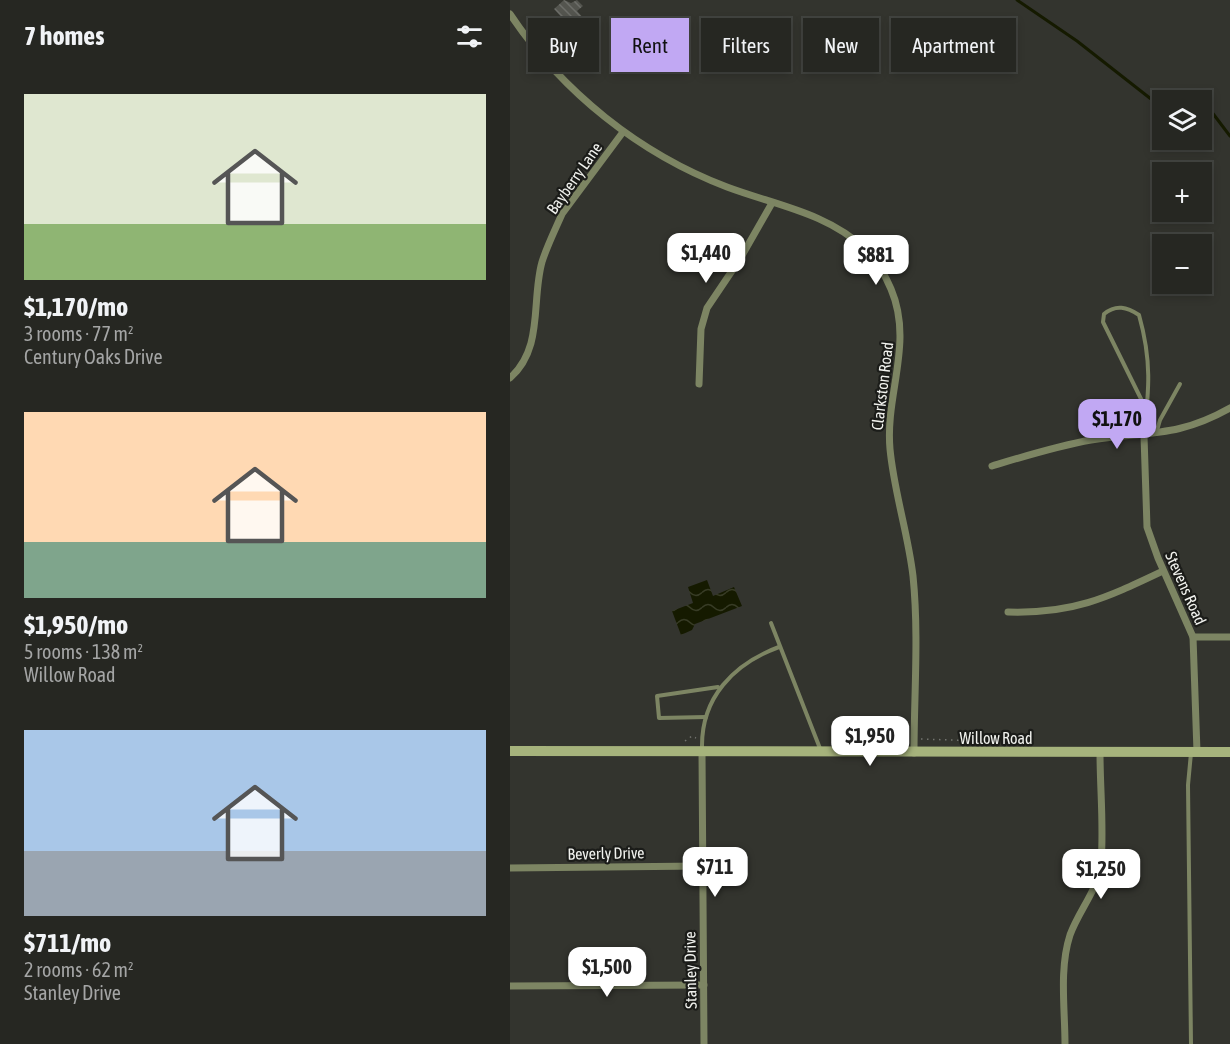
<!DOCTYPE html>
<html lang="en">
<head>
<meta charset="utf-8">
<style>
	:root { --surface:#262722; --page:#2e2f2a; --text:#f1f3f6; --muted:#a4a5a5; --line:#424440; --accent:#c1a8f3 }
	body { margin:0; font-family:"Asap Condensed",sans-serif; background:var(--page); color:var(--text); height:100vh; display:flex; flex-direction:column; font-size:22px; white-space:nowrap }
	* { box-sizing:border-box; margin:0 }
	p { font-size:20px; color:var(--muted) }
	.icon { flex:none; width:33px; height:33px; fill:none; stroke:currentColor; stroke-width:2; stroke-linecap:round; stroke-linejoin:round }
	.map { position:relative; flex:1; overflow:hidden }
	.side { display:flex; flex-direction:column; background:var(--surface); width:510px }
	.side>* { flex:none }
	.banner { position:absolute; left:18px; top:18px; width:570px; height:54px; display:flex; gap:12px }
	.tools { position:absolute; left:642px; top:90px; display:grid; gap:12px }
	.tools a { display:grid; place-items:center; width:60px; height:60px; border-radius:0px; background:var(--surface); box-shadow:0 3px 9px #0003,0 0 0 2px var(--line); font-size:30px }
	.price { position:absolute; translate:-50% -51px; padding:0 14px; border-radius:12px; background:#fff; color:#222; font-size:20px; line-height:39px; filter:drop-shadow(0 2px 3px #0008) }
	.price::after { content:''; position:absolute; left:50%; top:36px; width:18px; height:14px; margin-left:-9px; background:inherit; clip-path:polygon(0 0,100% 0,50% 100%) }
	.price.current { background:var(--accent); color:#111 }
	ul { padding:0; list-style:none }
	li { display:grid; align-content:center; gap:12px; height:318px; padding:0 24px }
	li span { display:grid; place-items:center; height:186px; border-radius:0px; color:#555 }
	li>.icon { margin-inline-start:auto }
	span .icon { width:108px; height:108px; fill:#fffc; stroke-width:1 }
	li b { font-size:26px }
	h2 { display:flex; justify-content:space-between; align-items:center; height:72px; padding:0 24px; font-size:26px }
	.chip { padding:0 21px; border-radius:0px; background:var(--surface); box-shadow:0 3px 9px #0003,0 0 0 2px var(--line); font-size:21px; line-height:54px }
	.chip.current { background:var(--accent); color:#111 }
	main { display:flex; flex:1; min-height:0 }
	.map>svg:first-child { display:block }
	.water { fill:url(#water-waves) }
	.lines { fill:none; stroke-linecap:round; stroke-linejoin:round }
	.stream { stroke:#151a00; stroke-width:3 }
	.building { fill:url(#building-back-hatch) }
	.path { stroke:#73746f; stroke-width:1.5; stroke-dasharray:1.5 4.5; stroke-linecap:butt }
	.lane { stroke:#7d8563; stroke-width:4 }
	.street { stroke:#7d8563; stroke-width:7 }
	.secondary { stroke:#a6b37c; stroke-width:10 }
	.labels { text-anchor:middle; stroke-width:4.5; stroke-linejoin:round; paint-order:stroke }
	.street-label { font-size:16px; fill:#f1f2ee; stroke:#1b1c19 }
</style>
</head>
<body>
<main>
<section class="side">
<h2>7 homes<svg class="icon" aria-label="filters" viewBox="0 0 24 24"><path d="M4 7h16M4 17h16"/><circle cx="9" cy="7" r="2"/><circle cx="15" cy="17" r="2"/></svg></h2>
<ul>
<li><span style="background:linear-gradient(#dfe7d0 70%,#8fb573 0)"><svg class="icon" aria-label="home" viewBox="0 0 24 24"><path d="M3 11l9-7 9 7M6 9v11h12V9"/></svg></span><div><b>$1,170/mo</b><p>3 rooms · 77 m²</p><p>Century Oaks Drive</p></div></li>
<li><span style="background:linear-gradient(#ffd9b3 70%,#7fa58c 0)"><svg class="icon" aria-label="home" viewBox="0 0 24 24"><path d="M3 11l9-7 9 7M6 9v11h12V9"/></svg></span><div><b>$1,950/mo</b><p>5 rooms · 138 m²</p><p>Willow Road</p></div></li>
<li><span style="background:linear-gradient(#a9c7e8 65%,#9aa5b1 0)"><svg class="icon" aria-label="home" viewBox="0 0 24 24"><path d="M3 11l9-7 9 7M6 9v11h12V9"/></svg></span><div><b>$711/mo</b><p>2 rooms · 62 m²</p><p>Stanley Drive</p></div></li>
</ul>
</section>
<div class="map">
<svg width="720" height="1044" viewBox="0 0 720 1044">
	<defs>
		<pattern id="water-waves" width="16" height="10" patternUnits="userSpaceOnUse" patternTransform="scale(1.5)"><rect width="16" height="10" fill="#151a00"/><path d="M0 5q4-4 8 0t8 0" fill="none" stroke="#383c26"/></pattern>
		<pattern id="building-back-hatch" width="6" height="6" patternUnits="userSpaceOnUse" patternTransform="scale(1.5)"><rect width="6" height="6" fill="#54554f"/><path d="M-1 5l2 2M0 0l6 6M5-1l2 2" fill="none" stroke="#6d6e69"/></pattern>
	</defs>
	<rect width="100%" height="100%" fill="#33342e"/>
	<polygon class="water" points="197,580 203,596 224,587 232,606 185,624 182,630 171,635 162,611 183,603 178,587"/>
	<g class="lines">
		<g class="stream">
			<polyline points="507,0 567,41 641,99 655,100"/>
			<polyline points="692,106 698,107 720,136"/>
		</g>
	</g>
	<polygon class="building" points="54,0 61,3 67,0 73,6 67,11 76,21 62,39 52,28 56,24 54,20 44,9"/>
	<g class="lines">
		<g class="path">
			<polyline points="411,739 472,741"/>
			<polyline points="175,741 182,736 186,738"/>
			<polyline points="384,741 397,740"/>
		</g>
		<g class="lane">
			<polyline points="646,434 650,420 670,384"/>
			<path d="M 634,435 C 639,390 642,361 629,315 C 617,307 606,304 594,314 L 593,322 L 637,411"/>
			<polyline points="261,623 311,751"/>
			<polyline points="196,717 149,718 147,696 208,687"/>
			<path d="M 192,748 C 191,698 223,664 269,647"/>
			<polyline points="681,753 678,785 681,1044"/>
		</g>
		<g class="street">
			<path d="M 0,14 C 52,92 130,154 217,187 C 265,205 318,213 355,249 C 367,260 375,275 381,289 C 404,343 375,394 380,449 C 384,492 398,533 403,576 C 409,635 404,695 404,753"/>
			<path d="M 0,378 C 34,348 21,301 32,262 C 37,246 45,230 52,214 L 113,132"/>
			<polyline points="189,384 191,329 197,308 230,259 262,203"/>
			<polyline points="634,436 637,527 648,558 683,637 687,752"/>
			<path d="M 482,466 C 515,456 547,446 581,440 C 637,431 667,438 720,408"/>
			<path d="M 498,612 C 563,614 596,598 653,571"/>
			<polyline points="683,637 720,637"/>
			<polyline points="192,752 194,1044"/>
			<polyline points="0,868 192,866"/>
			<polyline points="0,986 194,985"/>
			<path d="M 555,1044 C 555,1009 549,969 560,935 C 569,910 588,890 591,863 C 594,827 590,789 590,753"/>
		</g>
		<polyline class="secondary" points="0,751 720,752"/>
	</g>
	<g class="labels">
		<g class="street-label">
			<text transform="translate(64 178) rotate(-55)" y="6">Bayberry Lane</text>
			<text transform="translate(372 386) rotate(-83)" y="6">Clarkston Road</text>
			<text transform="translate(676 588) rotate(66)" y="6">Stevens Road</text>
			<text x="486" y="744">Willow Road</text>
			<text transform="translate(96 853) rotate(-1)" y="6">Beverly Drive</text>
			<text transform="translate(180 970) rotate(-91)" y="6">Stanley Drive</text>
		</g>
	</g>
</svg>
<div class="tools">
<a><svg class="icon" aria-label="layers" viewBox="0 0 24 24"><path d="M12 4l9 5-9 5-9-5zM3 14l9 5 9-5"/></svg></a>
<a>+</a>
<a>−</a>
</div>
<b class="price" style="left:196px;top:284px">$1,440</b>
<b class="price" style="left:366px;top:286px">$881</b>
<b class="price current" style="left:607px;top:450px">$1,170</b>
<b class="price" style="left:360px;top:767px">$1,950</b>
<b class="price" style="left:205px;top:898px">$711</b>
<b class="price" style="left:591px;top:900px">$1,250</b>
<b class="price" style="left:97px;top:998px">$1,500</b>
<div class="banner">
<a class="chip">Buy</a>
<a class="chip current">Rent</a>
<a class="chip">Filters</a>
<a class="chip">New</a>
<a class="chip">Apartment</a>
</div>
</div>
</main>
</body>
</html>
